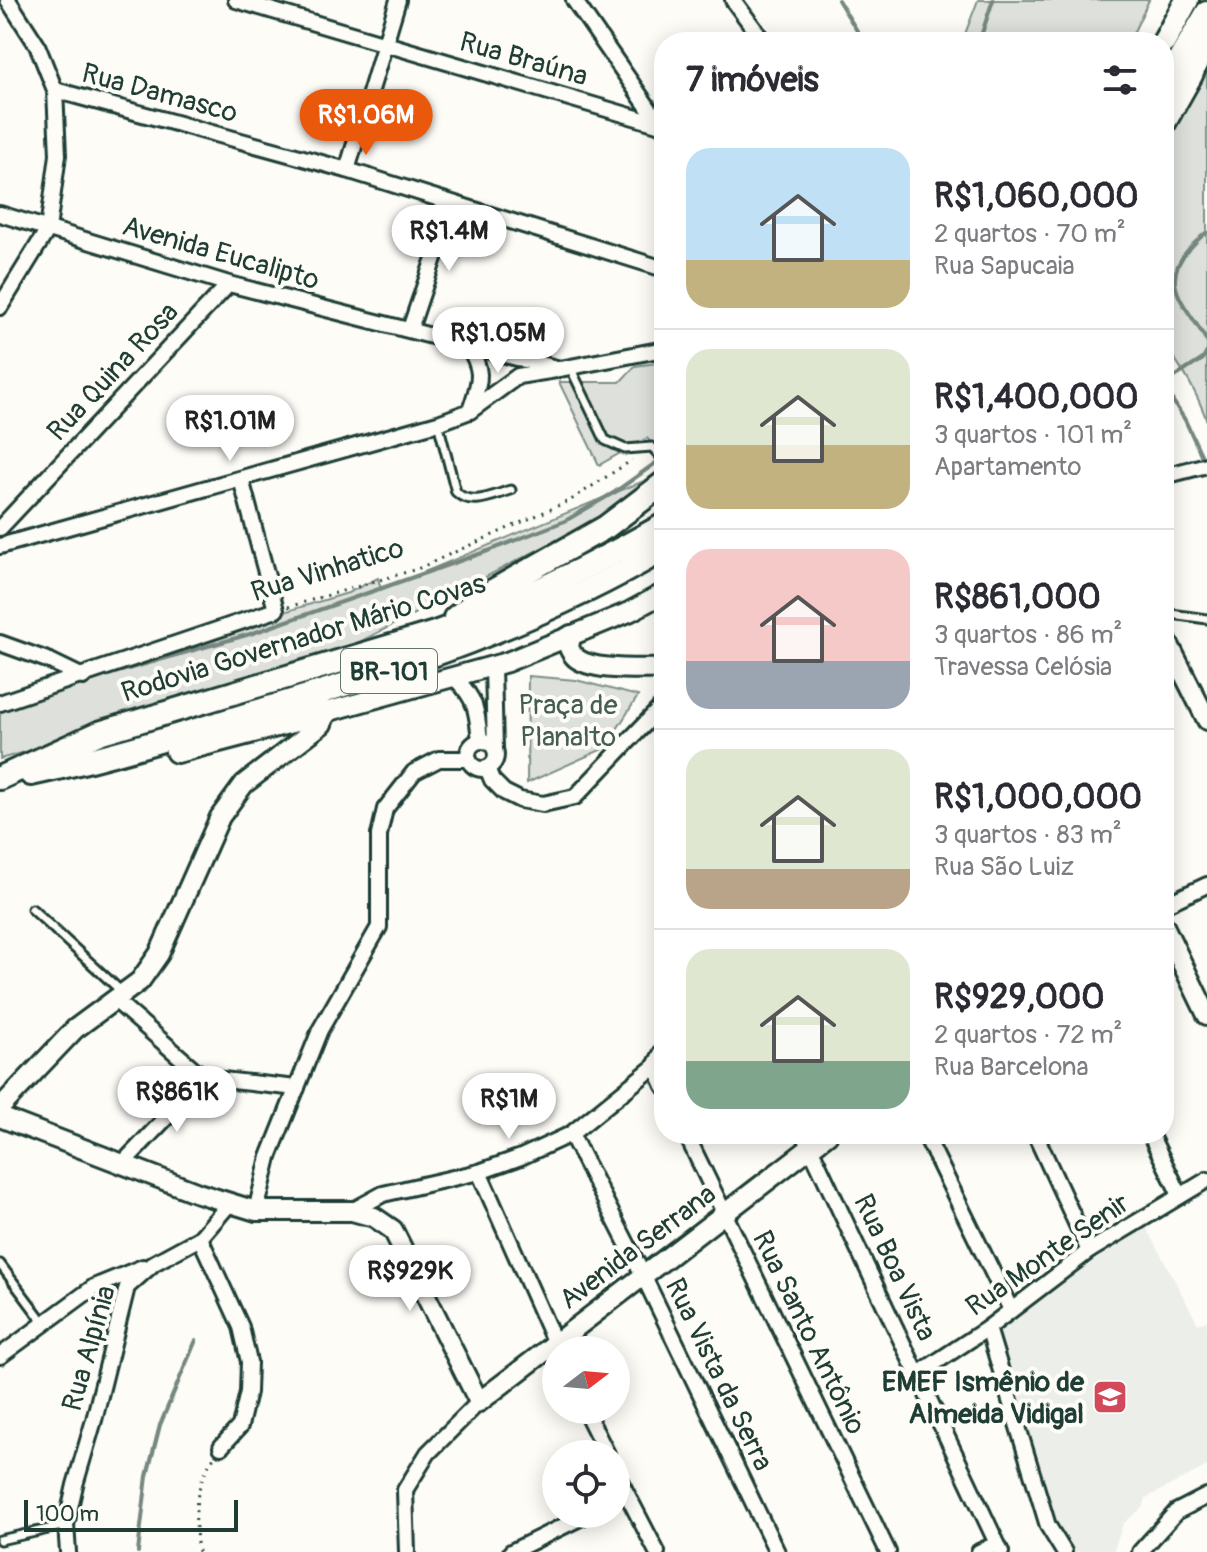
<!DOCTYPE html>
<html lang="pt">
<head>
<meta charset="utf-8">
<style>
	:root { --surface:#fff; --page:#f7f7f7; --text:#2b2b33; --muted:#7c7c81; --line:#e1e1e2; --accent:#ea580c }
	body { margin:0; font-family:Pangolin,sans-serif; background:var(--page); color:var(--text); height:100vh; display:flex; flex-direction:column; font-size:30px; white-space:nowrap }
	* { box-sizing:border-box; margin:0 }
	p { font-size:26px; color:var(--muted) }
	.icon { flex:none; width:44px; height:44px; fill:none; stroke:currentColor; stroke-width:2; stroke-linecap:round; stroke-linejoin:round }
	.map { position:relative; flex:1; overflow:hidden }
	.sheet { position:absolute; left:654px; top:32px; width:520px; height:1112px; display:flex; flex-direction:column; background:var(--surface); border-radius:32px; box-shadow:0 4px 20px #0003 }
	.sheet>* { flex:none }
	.needle { width:52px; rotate:74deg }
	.tools { position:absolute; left:542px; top:1336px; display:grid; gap:16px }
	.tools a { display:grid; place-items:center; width:88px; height:88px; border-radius:50%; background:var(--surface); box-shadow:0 4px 20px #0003; font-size:40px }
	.scale { position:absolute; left:24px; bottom:20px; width:214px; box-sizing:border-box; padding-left:8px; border:4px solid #1f3d34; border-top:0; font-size:22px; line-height:28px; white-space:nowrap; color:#1f3d34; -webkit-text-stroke:6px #fdfcf7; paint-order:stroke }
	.price { position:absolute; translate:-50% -68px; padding:0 18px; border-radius:28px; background:#fff; color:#222; font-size:26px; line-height:52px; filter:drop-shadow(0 2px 4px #0008) }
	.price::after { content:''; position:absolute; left:50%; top:48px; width:24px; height:18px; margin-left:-12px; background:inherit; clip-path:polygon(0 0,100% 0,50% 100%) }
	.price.on { background:var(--accent); color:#fff }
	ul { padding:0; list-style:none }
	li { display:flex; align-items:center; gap:24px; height:200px; padding:0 32px }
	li+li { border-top:2px solid var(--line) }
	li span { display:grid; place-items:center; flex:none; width:224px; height:160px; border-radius:24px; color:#555 }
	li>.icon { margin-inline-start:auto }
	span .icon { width:96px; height:96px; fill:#fffc; stroke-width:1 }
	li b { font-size:34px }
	h2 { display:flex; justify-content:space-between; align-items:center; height:96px; padding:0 32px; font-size:34px }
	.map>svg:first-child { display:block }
	.built { fill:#eceee9 }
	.green { fill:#dde0db; stroke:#7e8e88; stroke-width:2 }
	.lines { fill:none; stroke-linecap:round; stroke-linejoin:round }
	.stream { stroke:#75877f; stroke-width:4 }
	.service-casing { stroke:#1f3d34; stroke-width:13 }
	.minor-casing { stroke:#1f3d34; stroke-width:20 }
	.tertiary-casing { stroke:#1f3d34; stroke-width:24 }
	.primary-casing { stroke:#1f3d34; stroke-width:28 }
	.path { stroke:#1f3d34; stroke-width:3; stroke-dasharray:2 6; stroke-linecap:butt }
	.service { stroke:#fdfcf7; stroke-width:7 }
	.minor { stroke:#fdfcf7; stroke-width:14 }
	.tertiary { stroke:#fdfcf7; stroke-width:18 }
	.primary { stroke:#fdfcf7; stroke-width:22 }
	.labels { text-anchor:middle; stroke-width:8; stroke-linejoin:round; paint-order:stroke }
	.shield { fill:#fdfcf7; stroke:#62766e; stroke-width:2 }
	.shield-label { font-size:26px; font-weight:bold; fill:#1f3d34 }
	.street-label { font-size:28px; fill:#1f3d34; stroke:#fdfcf7 }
	.park-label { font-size:28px; fill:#455e55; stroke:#fdfcf7 }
	.poi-label { font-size:28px; font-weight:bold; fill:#1f3d34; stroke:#fdfcf7; text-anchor:end }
</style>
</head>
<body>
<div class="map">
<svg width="1207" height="1552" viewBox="0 0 1207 1552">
	<rect width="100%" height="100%" fill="#fdfcf7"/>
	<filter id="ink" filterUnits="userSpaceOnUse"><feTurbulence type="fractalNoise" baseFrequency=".0125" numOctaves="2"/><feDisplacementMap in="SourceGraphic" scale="16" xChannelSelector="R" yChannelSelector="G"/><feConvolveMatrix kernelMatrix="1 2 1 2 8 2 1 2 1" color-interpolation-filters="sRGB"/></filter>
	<g filter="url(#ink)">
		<polygon class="built" points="1146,1227 1198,1324 1207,1321 1207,1466 1146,1498 1143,1507 1123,1524 1113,1552 1070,1552 1056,1529 992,1327"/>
		<g class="green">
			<polygon points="978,0 1149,0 1129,42 962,42"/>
			<path d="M 1207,58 L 1207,421 C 1197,393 1183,368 1164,345 L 1164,140 Z"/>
			<polygon points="664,362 664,458 647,438 599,465 559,382 620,382 635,366"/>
			<polygon points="646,480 650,492 286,680 0,759 0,696 348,593 378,578 381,590"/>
			<polygon points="528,676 576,680 638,696 605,748 527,783"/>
		</g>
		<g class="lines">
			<g class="stream">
				<polyline points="838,0 864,42"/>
				<polyline points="979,42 993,0"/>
				<path d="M 1207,232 C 1199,238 1194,244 1188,250 C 1156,286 1191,309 1207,342"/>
				<polyline points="1164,387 1185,420 1205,463"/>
				<polyline points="1167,392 1170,380 1203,359 1207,352"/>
				<polyline points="86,681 250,634 488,551 565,521 615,492 657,462"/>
				<polyline points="138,1552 147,1476 160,1425 196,1340"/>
			</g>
			<g class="service-casing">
				<g id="service">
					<polyline points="570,367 605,440 625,449 652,447 664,460"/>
					<path d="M 438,423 L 456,492 C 471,507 493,495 511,490"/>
					<polyline points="1164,613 1207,619"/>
					<polyline points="32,909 122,992"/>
					<polyline points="0,1264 44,1323"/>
					<polyline points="0,1540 66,1525"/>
				</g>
			</g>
			<g class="minor-casing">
				<g id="minor">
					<polyline points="236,0 661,125"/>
					<polyline points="574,0 661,126"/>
					<polyline points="733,0 764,42"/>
					<polyline points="55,90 347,170 664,269"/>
					<polyline points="347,170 398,0"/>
					<polyline points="0,214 229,284 560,369 664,349"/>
					<polyline points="0,307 48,229 58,155 55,90 37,45 8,0"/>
					<polyline points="410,329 452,205"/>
					<path d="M 467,344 C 485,373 480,380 470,411"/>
					<polyline points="1164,476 1207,465"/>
					<polyline points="0,528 229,284"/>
					<polyline points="0,546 438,423 470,411 518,376 556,370"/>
					<polyline points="0,643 50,661 83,677"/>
					<polyline points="493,667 495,749"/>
					<path d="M 455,678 C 477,700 477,712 480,741"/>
					<polyline points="0,703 276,610 241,479"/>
					<circle cx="482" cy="755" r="14"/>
					<polyline points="487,768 492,780 504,792 520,800 543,804 575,797 664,704"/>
					<polyline points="1164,905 1207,885"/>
					<polyline points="115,1000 204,1078 297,1088"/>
					<polyline points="655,1066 664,1086"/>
					<polyline points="571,1134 643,1275 777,1552"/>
					<polyline points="686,1134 888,1552"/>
					<polyline points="804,1134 1001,1552"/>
					<polyline points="925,1134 1011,1310"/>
					<polyline points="1035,1134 1089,1251"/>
					<polyline points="1150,1134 1180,1195"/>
					<polyline points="123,1163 204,1078"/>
					<polyline points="479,1172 558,1350"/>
					<polyline points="256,1211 269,1157 320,1030 379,927 379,835 385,809 414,772 439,759 469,759"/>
					<polyline points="352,1211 383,1194 479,1172 521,1157 571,1134 655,1066 664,1048"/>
					<polyline points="200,1238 241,1327 249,1362 248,1392 240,1426 221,1447"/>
					<polyline points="988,1328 1048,1526 1064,1552"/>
					<polyline points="0,1356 94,1287 143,1267"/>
					<polyline points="918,1374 988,1328 1089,1251 1207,1180"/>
					<polyline points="585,1410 607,1454"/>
					<polyline points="616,1473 657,1552"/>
					<polyline points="68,1552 66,1525 75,1485 94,1420 127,1287 154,1263 200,1238 230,1203"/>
					<polyline points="407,1552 405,1490 428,1453 479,1402"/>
					<polyline points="511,1552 588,1514"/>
					<polyline points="979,1552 997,1544"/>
					<polyline points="1140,1552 1176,1512 1207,1496"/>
				</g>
			</g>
			<g class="tertiary-casing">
				<g id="tertiary">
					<path d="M 571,635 L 569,648 C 569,649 575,658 576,658 C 594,672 642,668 664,669"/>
					<polyline points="1164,635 1207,720"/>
					<polyline points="1164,926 1207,1015"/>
					<polyline points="0,1108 75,1029 140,981 159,954 220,817 244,784 322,724 326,712 507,662 629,612 664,593"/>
					<polyline points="0,1117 198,1193 230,1203 256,1211 352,1211 374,1217 393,1230 479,1402 828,1134"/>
				</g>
			</g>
			<g class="primary-casing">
				<g id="primary">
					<polyline points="1164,42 1187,0"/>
					<polyline points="1164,86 1207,13"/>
					<polyline points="1164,123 1191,75 1207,36"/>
					<polyline points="455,618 482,597 606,527 664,483"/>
					<polyline points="177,751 326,712"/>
					<path d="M 31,774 C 110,757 187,733 265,709 C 403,668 539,623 664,549"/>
					<path d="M 0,778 L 99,733 L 435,633 C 514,604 590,567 664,525"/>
				</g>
			</g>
			<g class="path">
				<polyline points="1140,42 1149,29"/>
				<polyline points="288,607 417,569 571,500 632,460"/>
				<path d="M 198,1552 C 194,1515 193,1488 214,1457"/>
			</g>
			<use href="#service" class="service"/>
			<use href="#minor" class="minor"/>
			<use href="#tertiary" class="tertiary"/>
			<use href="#primary" class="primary"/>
		</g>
	</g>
	<defs>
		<g id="school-square" transform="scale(1.8)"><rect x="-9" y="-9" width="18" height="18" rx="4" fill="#d1495b" stroke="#fdfcf7"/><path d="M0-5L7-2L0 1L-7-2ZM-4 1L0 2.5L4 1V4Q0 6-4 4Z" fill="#fff"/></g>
	</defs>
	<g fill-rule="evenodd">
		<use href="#school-square" x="1110" y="1397"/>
	</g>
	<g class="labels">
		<rect class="shield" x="341" y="649" width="96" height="44" rx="6"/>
		<g class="shield-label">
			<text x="389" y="680">BR-101</text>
		</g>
		<g class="street-label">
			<text transform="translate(524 58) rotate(16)" y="10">Rua Braúna</text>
			<text transform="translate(160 92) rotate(15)" y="10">Rua Damasco</text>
			<text transform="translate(221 252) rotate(16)" y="10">Avenida Eucalipto</text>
			<text transform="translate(112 371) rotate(-47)" y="10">Rua Quina Rosa</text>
			<text transform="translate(327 569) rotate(-17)" y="10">Rua Vinhatico</text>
			<text transform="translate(303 637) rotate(-17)" y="10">Rodovia Governador Mário Covas</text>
			<text transform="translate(637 1246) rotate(-37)" y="10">Avenida Serrana</text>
			<text transform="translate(1047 1254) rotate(-35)" y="10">Rua Monte Senir</text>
			<text transform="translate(896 1267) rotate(65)" y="10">Rua Boa Vista</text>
			<text transform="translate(810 1332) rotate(64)" y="10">Rua Santo Antônio</text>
			<text transform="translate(88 1348) rotate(-74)" y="10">Rua Alpínia</text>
			<text transform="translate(720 1374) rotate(64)" y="10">Rua Vista da Serra</text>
		</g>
		<g class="park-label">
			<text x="568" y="714">Praça de<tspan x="568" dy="32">Planalto</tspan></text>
		</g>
		<g class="poi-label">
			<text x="1084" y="1391">EMEF Ismênio de<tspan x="1084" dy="32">Almeida Vidigal</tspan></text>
		</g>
	</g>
</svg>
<div class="tools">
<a><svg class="needle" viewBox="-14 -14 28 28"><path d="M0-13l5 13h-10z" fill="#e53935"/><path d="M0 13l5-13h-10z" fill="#7c7c81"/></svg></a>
<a><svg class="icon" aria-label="locate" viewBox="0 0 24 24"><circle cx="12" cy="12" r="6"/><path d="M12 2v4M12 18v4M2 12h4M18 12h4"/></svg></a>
</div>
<div class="scale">100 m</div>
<b class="price on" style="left:366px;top:157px">R$1.06M</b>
<b class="price" style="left:449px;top:273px">R$1.4M</b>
<b class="price" style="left:498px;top:375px">R$1.05M</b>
<b class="price" style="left:230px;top:463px">R$1.01M</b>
<b class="price" style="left:177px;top:1134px">R$861K</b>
<b class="price" style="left:509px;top:1141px">R$1M</b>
<b class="price" style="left:410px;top:1313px">R$929K</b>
<section class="sheet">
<h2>7 imóveis<svg class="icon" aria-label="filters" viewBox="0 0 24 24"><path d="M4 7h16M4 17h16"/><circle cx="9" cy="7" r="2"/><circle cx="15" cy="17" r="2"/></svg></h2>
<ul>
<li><span style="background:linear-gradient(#bfe0f5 70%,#c2b280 0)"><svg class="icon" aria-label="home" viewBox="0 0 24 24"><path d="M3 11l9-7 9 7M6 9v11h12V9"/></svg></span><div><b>R$1,060,000</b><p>2 quartos · 70 m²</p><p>Rua Sapucaia</p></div></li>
<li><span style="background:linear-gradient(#dfe7d0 60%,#c2b280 0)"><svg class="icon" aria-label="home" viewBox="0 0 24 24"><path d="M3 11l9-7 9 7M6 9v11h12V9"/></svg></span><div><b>R$1,400,000</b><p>3 quartos · 101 m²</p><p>Apartamento</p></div></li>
<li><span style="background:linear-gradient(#f6c9c9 70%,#9aa5b1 0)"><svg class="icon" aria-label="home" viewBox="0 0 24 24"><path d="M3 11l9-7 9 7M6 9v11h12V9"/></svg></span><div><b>R$861,000</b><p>3 quartos · 86 m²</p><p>Travessa Celósia</p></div></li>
<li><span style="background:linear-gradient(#dfe7d0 75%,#b9a48a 0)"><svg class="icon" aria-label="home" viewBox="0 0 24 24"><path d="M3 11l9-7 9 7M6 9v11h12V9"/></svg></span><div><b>R$1,000,000</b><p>3 quartos · 83 m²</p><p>Rua São Luiz</p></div></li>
<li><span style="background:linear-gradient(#dfe7d0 70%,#7fa58c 0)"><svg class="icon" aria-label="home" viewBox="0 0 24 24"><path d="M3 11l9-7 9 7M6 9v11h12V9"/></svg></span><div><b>R$929,000</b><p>2 quartos · 72 m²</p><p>Rua Barcelona</p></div></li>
</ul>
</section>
</div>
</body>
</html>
